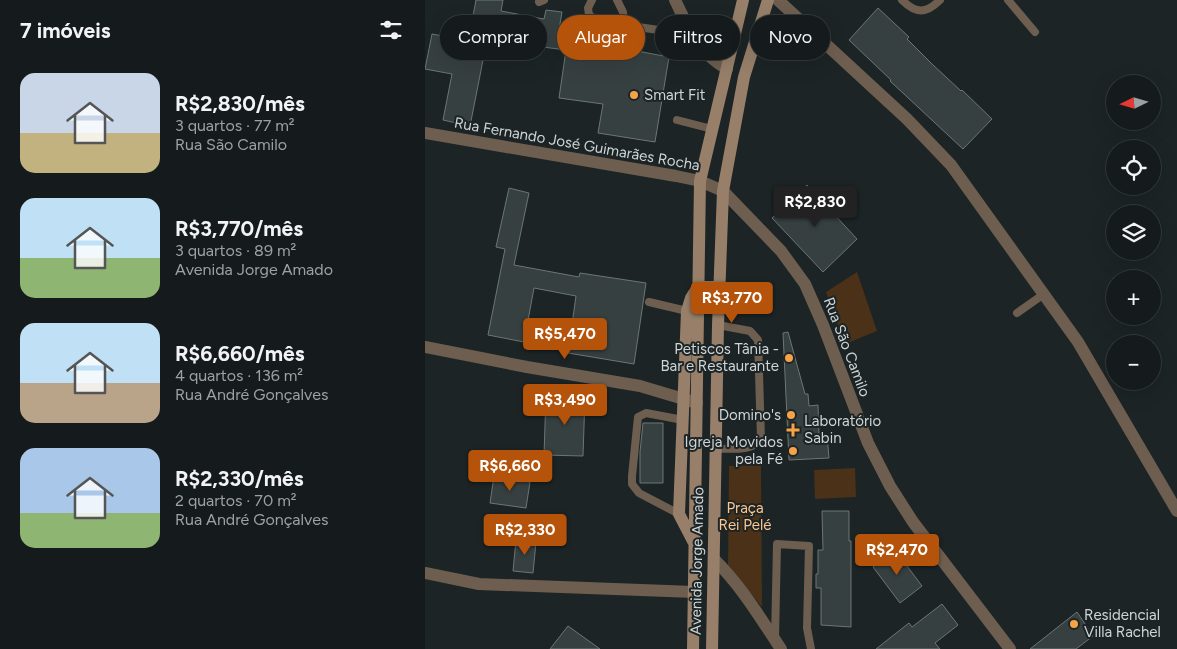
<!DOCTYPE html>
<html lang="pt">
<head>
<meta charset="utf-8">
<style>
	:root { --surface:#151b1c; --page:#222829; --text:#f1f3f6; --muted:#9da1a3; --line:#34393b; --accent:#b45309 }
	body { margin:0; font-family:Figtree,sans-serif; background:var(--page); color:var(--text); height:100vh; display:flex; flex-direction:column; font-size:19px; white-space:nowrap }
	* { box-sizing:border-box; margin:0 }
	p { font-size:16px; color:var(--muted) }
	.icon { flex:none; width:28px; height:28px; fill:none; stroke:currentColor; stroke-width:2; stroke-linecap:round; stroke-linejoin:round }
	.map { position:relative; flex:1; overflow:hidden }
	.details { display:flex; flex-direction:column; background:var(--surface); width:425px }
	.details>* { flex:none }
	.guide { position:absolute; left:15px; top:15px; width:475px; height:45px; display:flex; gap:10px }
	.needle { width:32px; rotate:265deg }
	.fabs { position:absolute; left:681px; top:75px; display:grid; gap:10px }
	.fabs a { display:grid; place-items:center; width:55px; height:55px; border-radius:50%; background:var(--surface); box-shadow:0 5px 20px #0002,0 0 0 1px var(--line); font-size:25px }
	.price { position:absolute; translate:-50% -42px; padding:0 11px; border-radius:5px; background:var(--accent); color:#fff; font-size:16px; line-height:32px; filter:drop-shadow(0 1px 2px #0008) }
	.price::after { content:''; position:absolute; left:50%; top:30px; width:15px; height:11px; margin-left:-8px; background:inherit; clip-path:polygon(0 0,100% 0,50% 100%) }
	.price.active { background:#222; color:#fff }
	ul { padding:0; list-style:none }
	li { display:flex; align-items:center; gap:15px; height:125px; padding:0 20px }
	li span { display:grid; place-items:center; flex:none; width:140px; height:100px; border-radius:15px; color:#555 }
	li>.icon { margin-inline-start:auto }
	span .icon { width:60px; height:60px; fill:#fffc; stroke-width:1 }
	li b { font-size:21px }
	h2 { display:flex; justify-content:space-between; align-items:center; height:60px; padding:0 20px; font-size:21px }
	.tag { padding:0 18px; border-radius:22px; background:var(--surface); box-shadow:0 5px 20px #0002,0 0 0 1px var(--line); font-size:18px; line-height:45px }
	.tag.active { background:var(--accent); color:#fff }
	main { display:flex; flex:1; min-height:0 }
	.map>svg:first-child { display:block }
	.green { fill:#4a3117 }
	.building { fill:#374041; stroke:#6c7677 }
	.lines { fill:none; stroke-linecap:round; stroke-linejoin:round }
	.service { stroke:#6d5e50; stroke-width:8 }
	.minor { stroke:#6d5e50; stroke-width:12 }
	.secondary { stroke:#977f69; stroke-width:12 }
	.poi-dot { fill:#f5a346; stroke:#1c2425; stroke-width:2 }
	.labels { text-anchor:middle; stroke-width:4; stroke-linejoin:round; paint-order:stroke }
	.poi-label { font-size:15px; fill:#cfd5d6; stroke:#1c2425; text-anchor:start }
	.street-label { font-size:15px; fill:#cfd5d6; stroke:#1c2425 }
	.park-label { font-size:15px; fill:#fdc58f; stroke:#1c2425 }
</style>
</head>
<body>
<main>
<section class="details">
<h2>7 imóveis<svg class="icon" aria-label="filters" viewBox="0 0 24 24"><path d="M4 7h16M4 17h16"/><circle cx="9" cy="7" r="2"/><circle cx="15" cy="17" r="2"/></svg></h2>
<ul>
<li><span style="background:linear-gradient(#c9d6e8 60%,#c2b280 0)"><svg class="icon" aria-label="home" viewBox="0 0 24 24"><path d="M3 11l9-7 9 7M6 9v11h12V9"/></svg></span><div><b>R$2,830/mês</b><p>3 quartos · 77 m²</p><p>Rua São Camilo</p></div></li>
<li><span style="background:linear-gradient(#bfe0f5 60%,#8fb573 0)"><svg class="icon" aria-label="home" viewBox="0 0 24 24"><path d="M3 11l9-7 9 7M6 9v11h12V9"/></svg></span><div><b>R$3,770/mês</b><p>3 quartos · 89 m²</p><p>Avenida Jorge Amado</p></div></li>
<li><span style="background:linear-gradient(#bfe0f5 60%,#b9a48a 0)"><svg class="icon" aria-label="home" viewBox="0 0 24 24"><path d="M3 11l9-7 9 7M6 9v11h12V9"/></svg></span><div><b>R$6,660/mês</b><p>4 quartos · 136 m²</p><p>Rua André Gonçalves</p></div></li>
<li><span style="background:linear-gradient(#a9c7e8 65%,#8fb573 0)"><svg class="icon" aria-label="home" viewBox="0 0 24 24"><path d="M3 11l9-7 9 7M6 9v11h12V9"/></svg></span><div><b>R$2,330/mês</b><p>2 quartos · 70 m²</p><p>Rua André Gonçalves</p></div></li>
</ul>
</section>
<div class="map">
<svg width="752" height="649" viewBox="0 0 752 649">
	<rect width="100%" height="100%" fill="#1c2425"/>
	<g class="green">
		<polygon points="432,272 452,331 420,344 401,292"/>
		<polygon points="336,465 337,607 303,566 304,466"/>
		<polygon points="430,468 431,497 390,499 389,470"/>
	</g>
	<g class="building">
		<polygon points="51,0 78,0 76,11 119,19 121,10 137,12 133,36 180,43 180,45 244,57 230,142 173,133 178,104 134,98 141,50 102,45 102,48 62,40 45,126 18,120 27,74 0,69 7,34 34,39 34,35 44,37"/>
		<polygon points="453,8 484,37 482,39 507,64 536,91 537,90 567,119 538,149 465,81 466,80 424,40"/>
		<polygon points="382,185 432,239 398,272 347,218"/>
		<polygon points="84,188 104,193 89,265 154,277 155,273 221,283 209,364 143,353 151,296 109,288 99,342 63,335 80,249 71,247"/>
		<polygon points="363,332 380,394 383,394 384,406 393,405 394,435 402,435 404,458 364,460 358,333"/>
		<polygon points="121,395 160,396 158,456 119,455"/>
		<polygon points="218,423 238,423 238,483 215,483 215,452"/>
		<polygon points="69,476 105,482 101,508 65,503"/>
		<polygon points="397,511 424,511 424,541 426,541 426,627 396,625 396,588 391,588 391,574 393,574 393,550 398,550"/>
		<polygon points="91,540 111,542 108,573 88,571"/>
		<polygon points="470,550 497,586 475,603 448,567"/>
		<polygon points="517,604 533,625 510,643 515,649 451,649 484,623 487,627"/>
		<polygon points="652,612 668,636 651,649 605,649"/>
		<polygon points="143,626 175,649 125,649"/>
	</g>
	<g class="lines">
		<g class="service">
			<polyline points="167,0 163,8 164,15 173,21 267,35"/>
			<polyline points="192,0 198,12 199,25"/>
			<path d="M 477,0 C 491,14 501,14 515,0"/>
			<polyline points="583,0 610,32"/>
			<polyline points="114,2 119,0"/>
			<polyline points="252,120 287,129"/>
			<polyline points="224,302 262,311"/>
			<polyline points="592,313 619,294"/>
			<path d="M 291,449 C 304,448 328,452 336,439 L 333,340 L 325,331 L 293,325"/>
			<polyline points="254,514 214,493 207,484 207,476 213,417 221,413 258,420"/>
			<polyline points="350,639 352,544 384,546 382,628 386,649"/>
		</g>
		<g class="minor">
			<path d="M 250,0 C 264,29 273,52 302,69"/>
			<polyline points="353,0 482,119 526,165 653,342 752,511"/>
			<polyline points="0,133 251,176 275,181 298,191 356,251 380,284 398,325 443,443 465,486 488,522 585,649"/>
			<polyline points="0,347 102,367 215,386 272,403"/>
			<path d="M 289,559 C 317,587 334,616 356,649"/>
			<polyline points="0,573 54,584 269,592"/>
		</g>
		<g class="secondary">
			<polyline points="268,541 254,514 262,311 266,298 273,287 295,287"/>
			<polyline points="268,649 275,181 318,0"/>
			<polyline points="287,649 293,325 298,191 319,77 343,0"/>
		</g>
	</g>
	<g class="poi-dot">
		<circle cx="209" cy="95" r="5"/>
		<circle cx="364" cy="358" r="5"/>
		<circle cx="366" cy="415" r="5"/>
		<path d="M365.5 422.5h5v5h5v5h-5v5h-5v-5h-5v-5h5z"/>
		<circle cx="368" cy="451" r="5"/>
		<circle cx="649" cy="624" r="5"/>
	</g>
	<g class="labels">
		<g class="poi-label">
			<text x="219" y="100">Smart Fit</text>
			<text x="354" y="354" text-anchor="end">Petiscos Tânia -<tspan x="354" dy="17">Bar e Restaurante</tspan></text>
			<text x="356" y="420" text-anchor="end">Domino's</text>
			<text x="379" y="426">Laboratório<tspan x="379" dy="17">Sabin</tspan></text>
			<text x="358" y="447" text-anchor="end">Igreja Movidos<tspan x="358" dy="17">pela Fé</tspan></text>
			<text x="659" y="620">Residencial<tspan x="659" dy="17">Villa Rachel</tspan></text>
		</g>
		<g class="street-label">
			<text transform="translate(152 144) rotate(10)" y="5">Rua Fernando José Guimarães Rocha</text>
			<text transform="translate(422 347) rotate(69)" y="5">Rua São Camilo</text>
			<text transform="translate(272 561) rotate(-89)" y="5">Avenida Jorge Amado</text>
		</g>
		<g class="park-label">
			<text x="320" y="513">Praça<tspan x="320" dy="17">Rei Pelé</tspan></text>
		</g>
	</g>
</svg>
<div class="fabs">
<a><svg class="needle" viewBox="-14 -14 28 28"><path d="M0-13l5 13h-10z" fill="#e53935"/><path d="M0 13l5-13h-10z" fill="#9da1a3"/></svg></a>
<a><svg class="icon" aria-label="locate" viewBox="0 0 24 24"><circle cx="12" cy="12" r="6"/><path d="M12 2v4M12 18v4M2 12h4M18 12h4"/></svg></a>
<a><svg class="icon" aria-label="layers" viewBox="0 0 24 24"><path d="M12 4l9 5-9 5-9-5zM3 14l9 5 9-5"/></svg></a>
<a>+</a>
<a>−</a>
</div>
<b class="price active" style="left:390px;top:228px">R$2,830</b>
<b class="price" style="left:307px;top:324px">R$3,770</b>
<b class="price" style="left:140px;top:360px">R$5,470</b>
<b class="price" style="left:140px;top:426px">R$3,490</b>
<b class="price" style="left:85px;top:492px">R$6,660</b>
<b class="price" style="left:100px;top:556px">R$2,330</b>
<b class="price" style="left:472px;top:576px">R$2,470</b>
<div class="guide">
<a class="tag">Comprar</a>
<a class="tag active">Alugar</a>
<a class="tag">Filtros</a>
<a class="tag">Novo</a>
</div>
</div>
</main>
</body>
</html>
